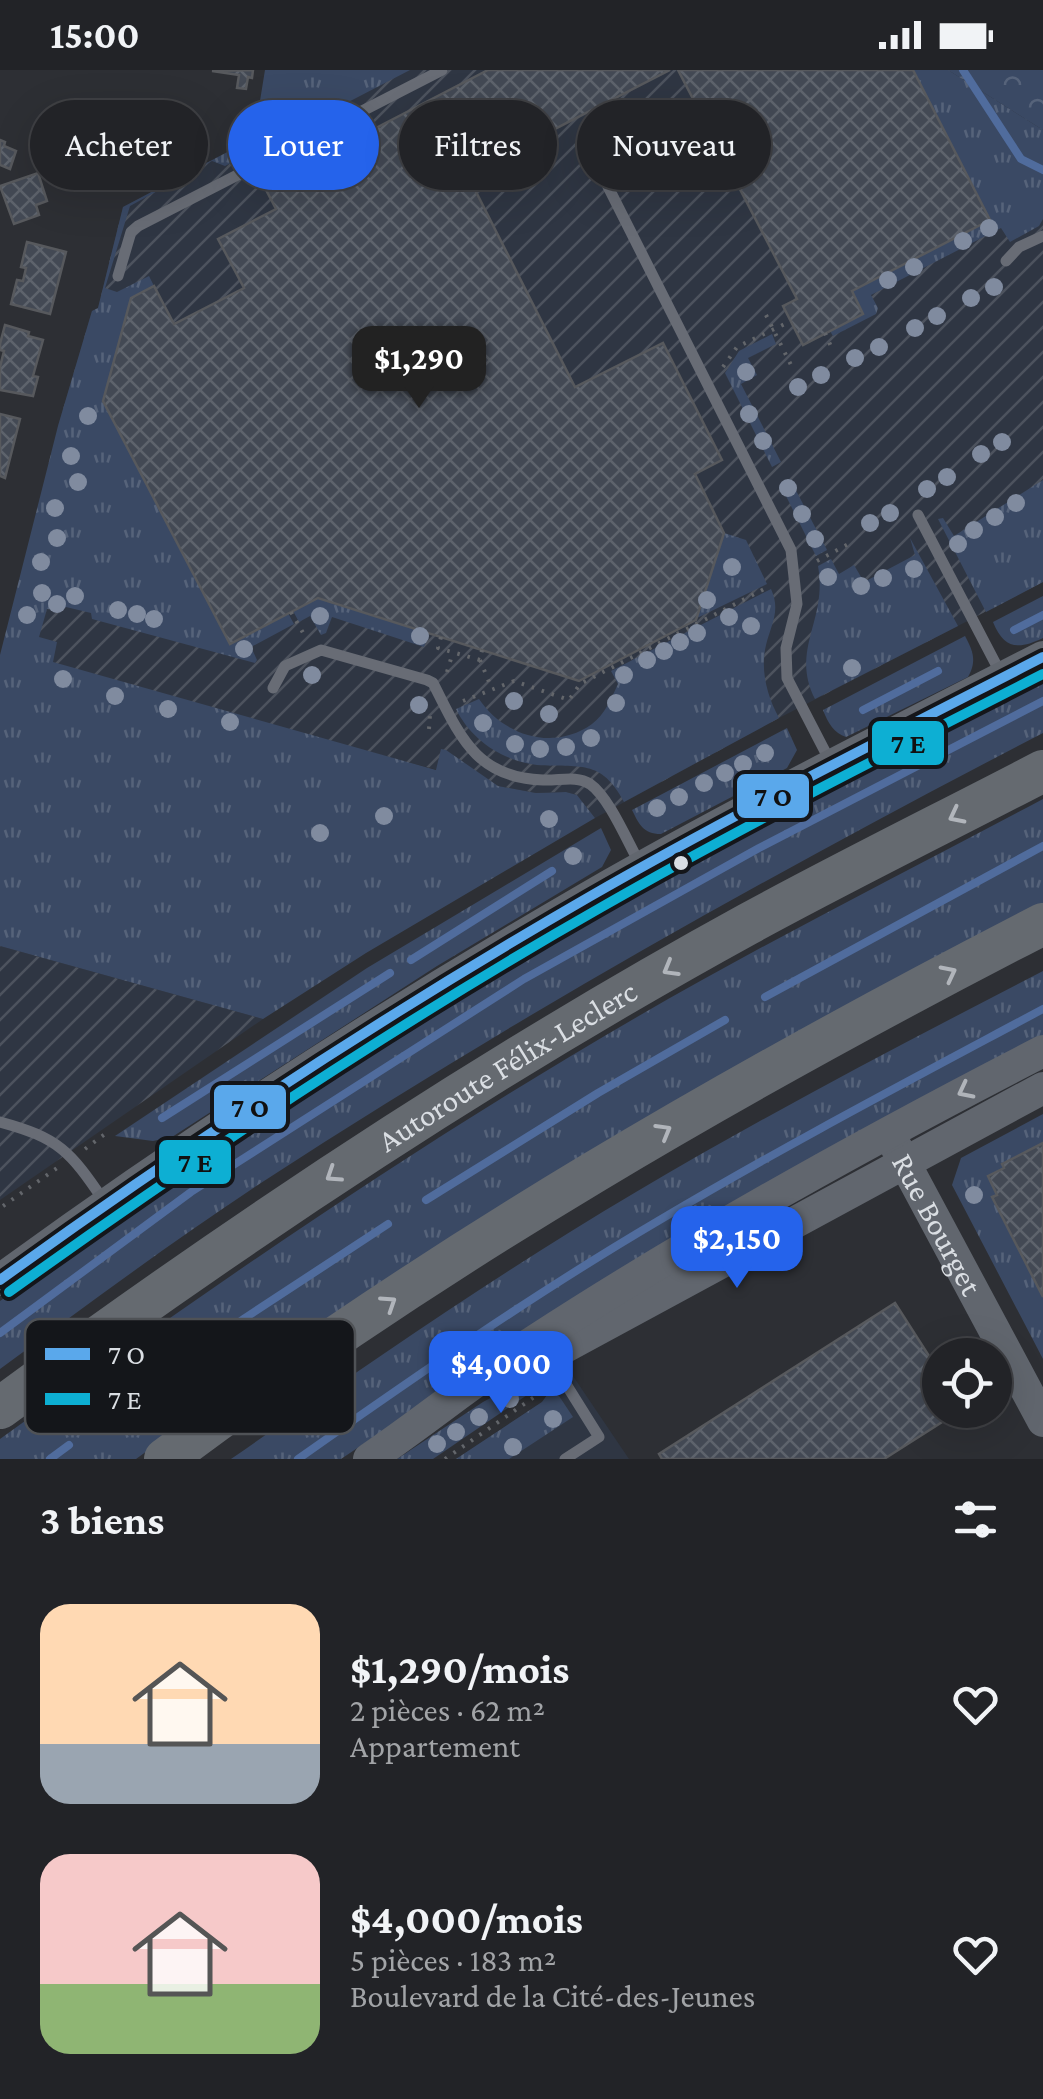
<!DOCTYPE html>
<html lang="fr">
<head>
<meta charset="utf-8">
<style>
	:root { --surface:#222327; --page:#2a2b2f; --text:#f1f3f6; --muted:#a2a4a7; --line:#3f4044; --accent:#2563eb }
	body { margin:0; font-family:"Crimson Pro",serif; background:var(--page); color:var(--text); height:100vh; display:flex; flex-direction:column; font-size:38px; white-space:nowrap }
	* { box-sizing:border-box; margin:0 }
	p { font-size:32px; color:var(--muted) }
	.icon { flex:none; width:55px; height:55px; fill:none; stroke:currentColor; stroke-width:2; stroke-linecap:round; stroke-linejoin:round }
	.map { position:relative; height:1389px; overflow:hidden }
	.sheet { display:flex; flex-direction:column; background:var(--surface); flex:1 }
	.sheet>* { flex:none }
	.banner { position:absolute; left:30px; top:30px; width:985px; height:90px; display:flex; gap:20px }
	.tools { position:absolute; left:922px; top:1268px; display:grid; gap:20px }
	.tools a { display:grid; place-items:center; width:90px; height:90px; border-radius:50%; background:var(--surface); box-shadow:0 10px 40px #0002,0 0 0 2px var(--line); font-size:50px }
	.price { position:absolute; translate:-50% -85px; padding:0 22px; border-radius:20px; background:var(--accent); color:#fff; font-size:32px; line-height:65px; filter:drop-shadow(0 2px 5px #0008) }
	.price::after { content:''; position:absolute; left:50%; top:60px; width:30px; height:22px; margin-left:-15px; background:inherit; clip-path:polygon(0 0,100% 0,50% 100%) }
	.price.selected { background:#222; color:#fff }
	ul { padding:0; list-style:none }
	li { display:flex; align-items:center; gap:30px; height:250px; padding:0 40px }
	li span { display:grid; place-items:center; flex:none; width:280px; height:200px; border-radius:30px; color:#555 }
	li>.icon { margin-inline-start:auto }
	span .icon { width:120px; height:120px; fill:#fffc; stroke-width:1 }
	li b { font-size:42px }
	h2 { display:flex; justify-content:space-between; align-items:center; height:120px; padding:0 40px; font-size:42px }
	.chip { padding:0 35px; border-radius:45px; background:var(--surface); box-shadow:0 10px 40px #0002,0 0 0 2px var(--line); font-size:35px; line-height:90px }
	.chip.selected { background:var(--accent); color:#fff }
	.status { display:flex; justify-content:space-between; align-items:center; height:70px; padding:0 50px; background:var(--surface); direction:ltr }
	.status svg { height:28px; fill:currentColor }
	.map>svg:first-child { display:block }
	.built { fill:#2f3643 }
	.industrial { fill:url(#industrial-furrows) }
	.grass { fill:url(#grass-tufts) }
	.forest { fill:url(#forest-crowns) }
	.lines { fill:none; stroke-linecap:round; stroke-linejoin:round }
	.stream { stroke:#506c9d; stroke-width:8 }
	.building { fill:url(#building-cross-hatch); stroke:#57595d; stroke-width:2.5 }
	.path { stroke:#63666b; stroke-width:4; stroke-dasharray:2.5 8; stroke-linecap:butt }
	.lane { stroke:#686c75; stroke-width:11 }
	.secondary { stroke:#61666e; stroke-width:32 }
	.highway { stroke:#656a70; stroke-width:42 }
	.bus-1-casing { stroke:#14161a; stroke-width:18 }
	.bus-2-casing { stroke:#14161a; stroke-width:18 }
	.bus-1 { stroke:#5aa8eb; stroke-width:10 }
	.bus-2 { stroke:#0dafd3; stroke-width:10 }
	.tree { fill:#808b9f }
	.oneway { stroke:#b1b5bb }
	.oneway2 { stroke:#b0b4ba }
	.bus-dot { fill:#dadee3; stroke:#14161a; stroke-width:4 }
	.labels { text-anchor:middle; stroke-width:8; stroke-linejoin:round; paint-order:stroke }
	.street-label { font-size:32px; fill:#dadee3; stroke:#14161a }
	.key { fill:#14161a; stroke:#4f5256; stroke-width:2.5 }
	.key-label { font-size:28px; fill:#dadee3 }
	.line-badge { stroke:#14161a; stroke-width:4 }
	.pale-badge-label { font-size:28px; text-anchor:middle; font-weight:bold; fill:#111 }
</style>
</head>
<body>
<div class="status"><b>15:00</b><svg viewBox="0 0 49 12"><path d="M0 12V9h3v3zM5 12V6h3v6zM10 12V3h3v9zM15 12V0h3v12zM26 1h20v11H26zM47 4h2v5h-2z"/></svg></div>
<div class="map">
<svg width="1043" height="1389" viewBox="0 0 1043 1389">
	<defs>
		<pattern id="industrial-furrows" width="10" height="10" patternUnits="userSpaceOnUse" patternTransform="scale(2.5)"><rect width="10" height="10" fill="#2f3643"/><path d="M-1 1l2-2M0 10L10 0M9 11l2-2" fill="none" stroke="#4d535e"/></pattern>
		<pattern id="grass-tufts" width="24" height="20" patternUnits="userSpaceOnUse" patternTransform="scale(2.5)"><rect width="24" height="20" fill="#3a4964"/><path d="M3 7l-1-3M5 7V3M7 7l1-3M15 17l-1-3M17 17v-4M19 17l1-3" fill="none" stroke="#56637a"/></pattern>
		<pattern id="forest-crowns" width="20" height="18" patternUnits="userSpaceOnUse" patternTransform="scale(2.5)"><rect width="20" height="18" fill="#3a4964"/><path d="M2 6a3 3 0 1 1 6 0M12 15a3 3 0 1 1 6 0" fill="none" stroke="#56637a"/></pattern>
		<pattern id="building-cross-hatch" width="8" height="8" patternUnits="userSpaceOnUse" patternTransform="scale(2.5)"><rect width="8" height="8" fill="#434954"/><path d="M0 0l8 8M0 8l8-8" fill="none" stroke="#5e636c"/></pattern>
	</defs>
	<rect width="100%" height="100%" fill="#2d2f34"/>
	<polygon class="built" points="573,1306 629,1389 456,1389 542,1332 553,1317"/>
	<g class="industrial">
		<polygon points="384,0 1043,0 1043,512 779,648 595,748 577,725 566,722 536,723 498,716 28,591 58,356 92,241 98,238 123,137"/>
		<polygon points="0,876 263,949 0,1130"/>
	</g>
	<g class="grass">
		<polygon points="265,0 410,0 225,96 212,91 130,136 105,218 117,222 149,206 154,216 104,331 229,573 288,543 294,554 251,577 257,590 255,593 92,549 91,543 66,537 62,541 47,539 39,567 57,572 53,592 436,700 441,679 446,680 498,716 536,723 566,722 577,725 595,748 366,883 263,949 0,876 0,585 58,356 92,241 98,238 123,137 254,68"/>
		<polygon points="913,0 948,0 1043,60 1043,149 1039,156 1010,172 1001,158 871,225 878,238 876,244 833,266 830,261 863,244 852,221 990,150"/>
		<polygon points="772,264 776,274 748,288 757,305 741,314 781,392 772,397 725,303 739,281"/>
		<polygon points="790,409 827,480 816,486 780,414"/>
		<polygon points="1043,410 1043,512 986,542 938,449 943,448 954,466"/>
		<polygon points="724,463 746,470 767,514 697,548"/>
		<path d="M 910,468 L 958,556 L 815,629 C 790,578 828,551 818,496 L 831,489 L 839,504 L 854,495 L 864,512 L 915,485 Z"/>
		<path d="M 771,519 C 781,541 771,554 766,575 C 760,600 767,626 779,648 L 624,732 C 601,688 579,698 537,695 C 503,691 471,670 456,639 L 479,629 C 503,665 553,682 592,654 C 605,644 611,629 618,614 L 611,601 Z"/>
		<path d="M 1043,526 L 1043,568 C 1018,580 1004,579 993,552 Z"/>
		<polygon points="318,528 429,563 424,577 332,547 326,563 321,565 310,546 299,552 293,541"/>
		<path d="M 965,566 C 973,581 977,591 968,607 L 846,667 C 834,663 828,653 823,640 Z"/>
		<path d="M 1043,607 L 1043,663 C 777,801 515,947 264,1111 C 174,1170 87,1235 0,1299 L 0,1231 L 306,1022 L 526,884 L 706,781 Z"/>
		<path d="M 787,658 L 797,680 L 787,698 L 661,764 C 643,764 639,754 632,740 Z"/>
		<path d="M 1043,729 L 1043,839 L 206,1338 L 136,1389 L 0,1389 L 0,1369 C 206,1220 416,1075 637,947 C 770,870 907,801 1043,729 Z"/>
		<polygon points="601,758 611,780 602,797 437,896 172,1067 153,1071 115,1066 367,898"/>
		<path d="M 1043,901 L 1043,970 L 541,1255 L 341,1389 L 231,1389 C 364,1297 497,1204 636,1122 C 769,1043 906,972 1043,901 Z"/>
		<polygon points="1043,1044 1043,1073 1002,1094 1004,1098 988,1107 997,1125 993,1127 1043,1227 1043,1289 952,1115 961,1088"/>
		<polygon points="536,1303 545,1306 530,1323 433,1389 397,1389 483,1332"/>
		<polygon points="553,1317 573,1347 509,1389 456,1389 542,1332"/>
	</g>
	<polygon class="forest" points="948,0 1043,0 1043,60"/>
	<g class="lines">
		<g class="stream">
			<polyline points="963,0 1021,89 1043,100"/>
			<polyline points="1014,560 1043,545"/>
			<polyline points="863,640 938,601"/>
			<polyline points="411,890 552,801"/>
			<polyline points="765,927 1043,776"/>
			<polyline points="162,1048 390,903"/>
			<polyline points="426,1130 598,1023 725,950"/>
			<polyline points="0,1263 191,1122 524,909 759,778 1043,631"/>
			<polyline points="103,1348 245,1248 388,1154"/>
			<polyline points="50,1389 69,1375"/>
			<path d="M 298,1389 C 416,1306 534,1224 658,1151 C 784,1076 914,1008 1043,939"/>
		</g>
	</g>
	<g class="building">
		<polygon points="253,0 252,8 248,7 246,19 237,18 239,5 212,1"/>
		<polygon points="488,0 670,0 467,104 575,317 663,273 722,390 695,404 724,463 696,550 579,611 318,528 230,574 103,331 131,228 154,216 174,254 244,218 218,169 276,139 264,116"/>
		<polygon points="678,0 913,0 990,150 852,221 863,244 803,275 783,236 797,229"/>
		<polygon points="0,70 5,72 4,76 16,81 10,99 0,95"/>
		<polygon points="38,103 47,131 36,135 39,145 14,154 0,116"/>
		<polygon points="27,172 66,182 50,244 11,234 17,210 23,211 26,198 21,197"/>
		<polygon points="5,255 29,262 28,266 43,270 33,306 38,307 33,326 0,320 0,297 4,281 0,280 0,274"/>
		<polygon points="0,344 20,349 5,408 0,406"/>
		<polygon points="1043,1073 1043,1227 992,1127 997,1125 988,1106 1004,1098 1002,1094"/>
		<polygon points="895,1233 940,1303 940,1340 961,1340 884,1389 662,1389 659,1384"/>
	</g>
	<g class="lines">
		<g class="path">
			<polyline points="766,245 794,301"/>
			<polyline points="825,263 833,281"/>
			<polyline points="723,297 737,277 791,251"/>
			<polyline points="817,491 854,471"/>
			<polyline points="291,542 306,568"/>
			<polyline points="441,567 438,578 480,590 482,580"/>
			<polyline points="480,590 492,619"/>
			<polyline points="447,602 453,582"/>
			<polyline points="463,631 514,611 569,630 580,614 770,516"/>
			<polyline points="429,659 430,645"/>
			<polyline points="85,1079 109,1061"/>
			<polyline points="3,1136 57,1098"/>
			<polyline points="445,1389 537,1325"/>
		</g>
		<g class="lane">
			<polyline points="583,67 791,480 797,534 786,578 787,608 831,693"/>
			<polyline points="1006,191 1019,177 1043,166"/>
			<polyline points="118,206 131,162 138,156 442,0"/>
			<polyline points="918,445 1001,604"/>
			<path d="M 273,618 L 285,596 L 321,580 L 427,610 L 433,613 C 459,664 475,708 543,710 C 559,711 576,705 590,714 C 609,727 628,773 640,794"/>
			<path d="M 0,1052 C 59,1068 70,1081 104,1131"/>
			<polyline points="549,1287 599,1367 565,1389"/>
		</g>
		<g class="secondary">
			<path id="s1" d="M 894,1073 L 1043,1351"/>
			<path d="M 0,1210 C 189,1072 387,944 589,827 C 737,742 891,665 1043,587"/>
			<polyline points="519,1302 1043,1018"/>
			<path d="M 369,1389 C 425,1351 478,1307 536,1270 C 699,1164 870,1070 1043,981"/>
		</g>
		<g class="highway">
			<path id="s2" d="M 0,1338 C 239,1162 487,997 748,854 C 845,801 945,752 1043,701"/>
			<path d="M 165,1389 C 439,1183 738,1011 1043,854"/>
		</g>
		<g class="bus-1-casing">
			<path id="bus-1" d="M 0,1210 C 190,1073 386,944 589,827 C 737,742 891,665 1043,587"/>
		</g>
		<g class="bus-2-casing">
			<path id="bus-2" d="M 9,1222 C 200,1085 396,954 600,838 C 745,755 894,680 1043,604"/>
		</g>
		<use href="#bus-1" class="bus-1"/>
		<use href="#bus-2" class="bus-2"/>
	</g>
	<g class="tree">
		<circle cx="989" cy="158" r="9"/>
		<circle cx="963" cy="171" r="9"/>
		<circle cx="914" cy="197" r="9"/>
		<circle cx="888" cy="210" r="9"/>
		<circle cx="994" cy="217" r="9"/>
		<circle cx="971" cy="228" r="9"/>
		<circle cx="937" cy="246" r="9"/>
		<circle cx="915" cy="258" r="9"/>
		<circle cx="879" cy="277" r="9"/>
		<circle cx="855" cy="288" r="9"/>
		<circle cx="746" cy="302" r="9"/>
		<circle cx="821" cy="305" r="9"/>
		<circle cx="798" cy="317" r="9"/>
		<circle cx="749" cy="344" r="9"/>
		<circle cx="88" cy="346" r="9"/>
		<circle cx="763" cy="371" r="9"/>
		<circle cx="1002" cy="372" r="9"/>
		<circle cx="981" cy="384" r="9"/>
		<circle cx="71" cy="386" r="9"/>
		<circle cx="947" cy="407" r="9"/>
		<circle cx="78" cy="412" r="9"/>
		<circle cx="788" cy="418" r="9"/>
		<circle cx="927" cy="419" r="9"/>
		<circle cx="1016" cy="433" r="9"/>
		<circle cx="55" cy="438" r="9"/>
		<circle cx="890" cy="443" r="9"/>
		<circle cx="802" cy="444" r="9"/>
		<circle cx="995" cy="447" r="9"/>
		<circle cx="870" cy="453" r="9"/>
		<circle cx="974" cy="460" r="9"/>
		<circle cx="57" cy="468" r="9"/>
		<circle cx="815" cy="469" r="9"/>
		<circle cx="958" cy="474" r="9"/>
		<circle cx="41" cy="492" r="9"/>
		<circle cx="732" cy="497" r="9"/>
		<circle cx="914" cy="499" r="9"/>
		<circle cx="828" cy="507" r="9"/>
		<circle cx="883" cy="508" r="9"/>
		<circle cx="861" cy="516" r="9"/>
		<circle cx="42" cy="523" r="9"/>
		<circle cx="75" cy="526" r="9"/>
		<circle cx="707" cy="530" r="9"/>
		<circle cx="57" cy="534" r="9"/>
		<circle cx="118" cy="540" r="9"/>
		<circle cx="137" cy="544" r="9"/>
		<circle cx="27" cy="545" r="9"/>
		<circle cx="320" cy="546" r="9"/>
		<circle cx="729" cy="547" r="9"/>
		<circle cx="154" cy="549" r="9"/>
		<circle cx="751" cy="556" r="9"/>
		<circle cx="697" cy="563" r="9"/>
		<circle cx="420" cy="566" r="9"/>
		<circle cx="680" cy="572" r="9"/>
		<circle cx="244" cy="579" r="9"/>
		<circle cx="664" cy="581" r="9"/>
		<circle cx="647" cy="590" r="9"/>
		<circle cx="852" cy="598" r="9"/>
		<circle cx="312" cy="605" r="9"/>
		<circle cx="624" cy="605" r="9"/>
		<circle cx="63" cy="609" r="9"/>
		<circle cx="115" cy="626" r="9"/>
		<circle cx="514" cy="631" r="9"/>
		<circle cx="616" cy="633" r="9"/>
		<circle cx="419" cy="635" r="9"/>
		<circle cx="168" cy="639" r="9"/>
		<circle cx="549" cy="644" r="9"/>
		<circle cx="230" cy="652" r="9"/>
		<circle cx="483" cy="653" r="9"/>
		<circle cx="591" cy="668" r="9"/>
		<circle cx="515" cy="674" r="9"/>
		<circle cx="566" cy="677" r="9"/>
		<circle cx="540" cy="679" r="9"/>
		<circle cx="765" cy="683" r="9"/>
		<circle cx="743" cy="694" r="9"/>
		<circle cx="725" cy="703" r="9"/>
		<circle cx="704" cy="713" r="9"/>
		<circle cx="679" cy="727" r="9"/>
		<circle cx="657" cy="738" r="9"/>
		<circle cx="384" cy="746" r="9"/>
		<circle cx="549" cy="749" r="9"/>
		<circle cx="320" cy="763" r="9"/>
		<circle cx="573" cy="786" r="9"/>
		<circle cx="974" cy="1125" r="9"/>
		<circle cx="510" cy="1329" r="9"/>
		<circle cx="479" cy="1347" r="9"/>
		<circle cx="553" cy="1349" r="9"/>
		<circle cx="456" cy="1362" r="9"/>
		<circle cx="437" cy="1374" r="9"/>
		<circle cx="513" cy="1377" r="9"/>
	</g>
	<defs><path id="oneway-chevron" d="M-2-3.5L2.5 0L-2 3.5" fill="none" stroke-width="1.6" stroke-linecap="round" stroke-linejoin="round" transform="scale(2.5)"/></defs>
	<g class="oneway">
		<use href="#oneway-chevron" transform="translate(956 746) rotate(153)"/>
		<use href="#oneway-chevron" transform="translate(670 899) rotate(150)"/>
		<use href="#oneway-chevron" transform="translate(949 903) rotate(-27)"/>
		<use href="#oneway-chevron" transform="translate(664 1061) rotate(-30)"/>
		<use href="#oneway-chevron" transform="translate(333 1105) rotate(147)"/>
		<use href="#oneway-chevron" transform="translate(389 1233) rotate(-33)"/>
	</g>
	<use class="oneway2" href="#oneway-chevron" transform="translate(965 1021) rotate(153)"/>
	<circle class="bus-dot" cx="681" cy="793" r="9"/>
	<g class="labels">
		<g class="street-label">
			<text dy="11" stroke="none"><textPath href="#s2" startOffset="612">Autoroute Félix-Leclerc</textPath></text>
			<text dy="11" stroke="none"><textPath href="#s1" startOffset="92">Rue Bourget</textPath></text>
		</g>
	</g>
	<rect x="25" y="1249" width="330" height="115" rx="15" class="key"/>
	<rect x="45" y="1278" width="45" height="12" fill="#5aa8eb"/>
	<rect x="45" y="1323" width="45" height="12" fill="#0dafd3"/>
	<g class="key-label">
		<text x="108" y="1294">7 O</text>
		<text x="108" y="1339">7 E</text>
	</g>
	<g class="line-badge">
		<rect x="870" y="649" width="76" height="48" rx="10" fill="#0dafd3"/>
		<rect x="735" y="702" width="76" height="48" rx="10" fill="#5aa8eb"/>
		<rect x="212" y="1013" width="76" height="48" rx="10" fill="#5aa8eb"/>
		<rect x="157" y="1068" width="76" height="48" rx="10" fill="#0dafd3"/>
	</g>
	<g class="pale-badge-label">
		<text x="908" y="683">7 E</text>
		<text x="773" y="736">7 O</text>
		<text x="250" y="1047">7 O</text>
		<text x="195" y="1102">7 E</text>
	</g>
</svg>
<div class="tools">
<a><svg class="icon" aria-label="locate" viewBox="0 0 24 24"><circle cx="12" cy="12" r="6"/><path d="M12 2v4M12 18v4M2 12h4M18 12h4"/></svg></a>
</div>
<b class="price selected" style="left:419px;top:341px">$1,290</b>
<b class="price" style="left:737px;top:1221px">$2,150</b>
<b class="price" style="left:501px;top:1346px">$4,000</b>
<div class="banner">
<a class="chip">Acheter</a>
<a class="chip selected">Louer</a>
<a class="chip">Filtres</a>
<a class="chip">Nouveau</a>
</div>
</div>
<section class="sheet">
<h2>3 biens<svg class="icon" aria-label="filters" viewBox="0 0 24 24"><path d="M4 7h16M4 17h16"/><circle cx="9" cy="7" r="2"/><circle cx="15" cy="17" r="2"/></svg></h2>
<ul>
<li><span style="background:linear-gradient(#ffd9b3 70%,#9aa5b1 0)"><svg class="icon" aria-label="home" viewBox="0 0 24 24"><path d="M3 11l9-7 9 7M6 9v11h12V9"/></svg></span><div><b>$1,290/mois</b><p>2 pièces · 62 m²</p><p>Appartement</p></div><svg class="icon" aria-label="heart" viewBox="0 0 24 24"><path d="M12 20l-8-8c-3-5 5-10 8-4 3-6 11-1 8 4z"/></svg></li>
<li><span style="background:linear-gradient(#f6c9c9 65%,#8fb573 0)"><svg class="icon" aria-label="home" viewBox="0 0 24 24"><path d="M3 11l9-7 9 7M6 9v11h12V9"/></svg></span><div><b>$4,000/mois</b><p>5 pièces · 183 m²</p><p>Boulevard de la Cité-des-Jeunes</p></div><svg class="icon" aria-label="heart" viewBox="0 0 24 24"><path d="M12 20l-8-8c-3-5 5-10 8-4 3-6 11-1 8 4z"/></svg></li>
</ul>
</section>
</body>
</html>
